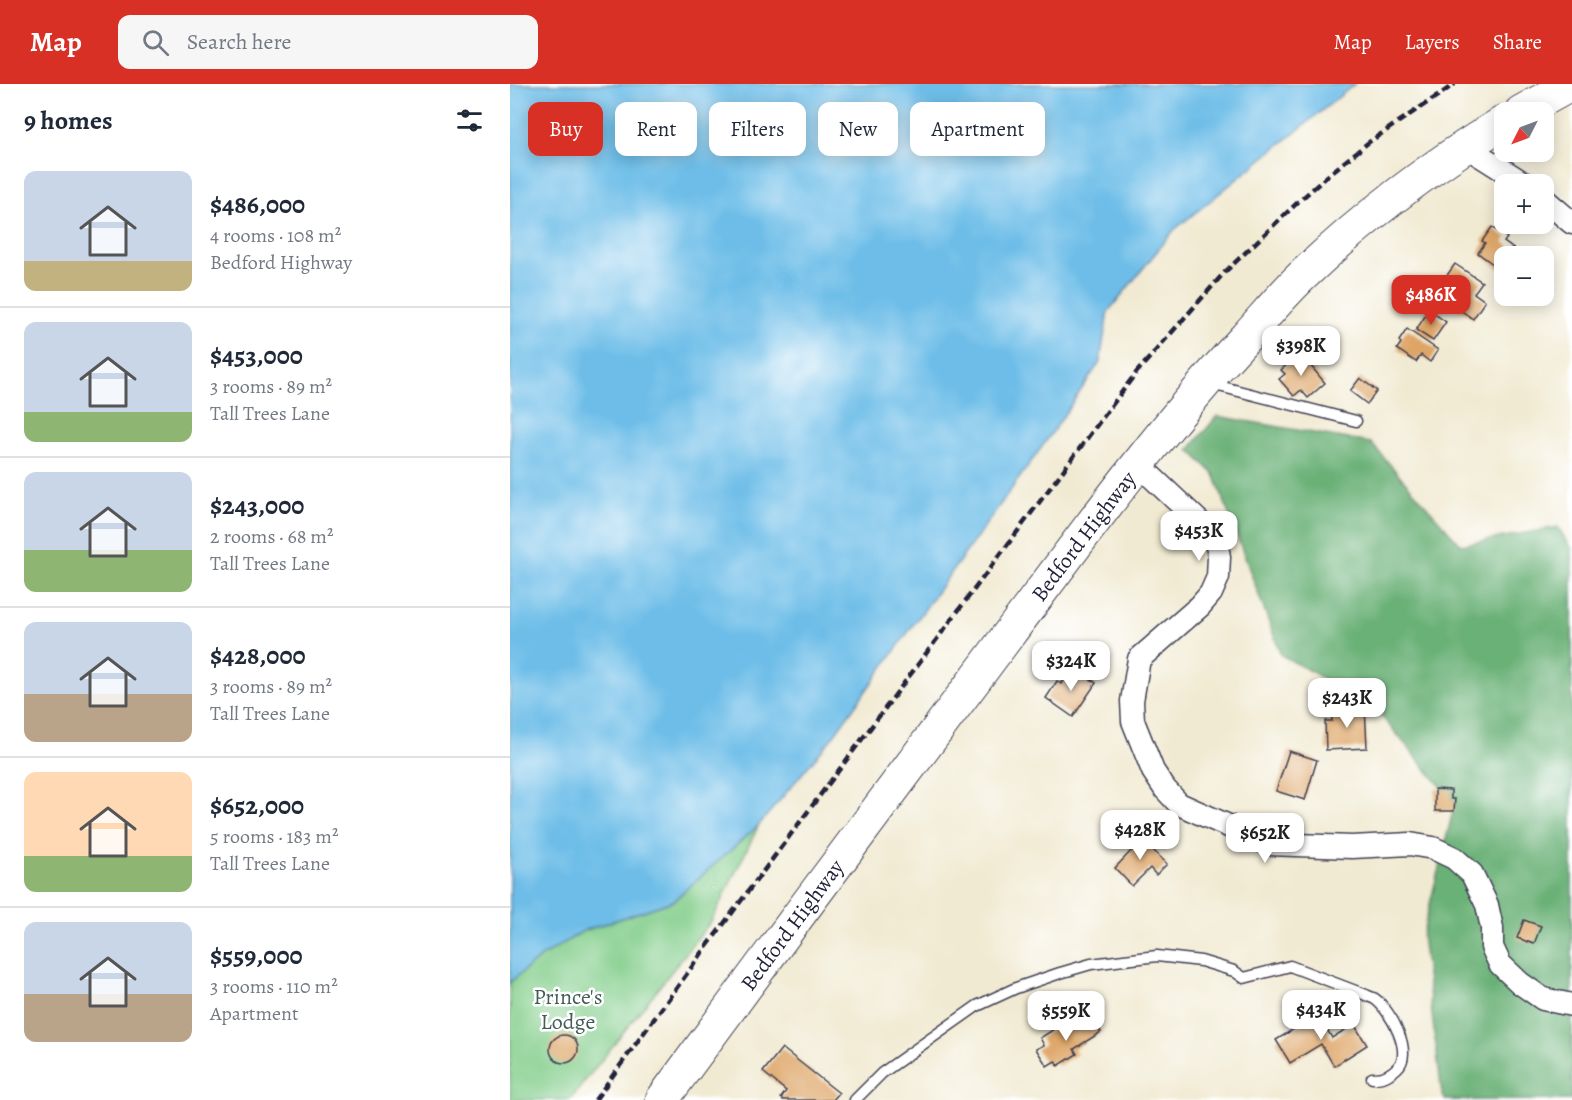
<!DOCTYPE html>
<html lang="en">
<head>
<meta charset="utf-8">
<style>
	:root { --surface:#fff; --page:#f6f6f7; --text:#1f2937; --muted:#747a83; --line:#e0e1e3; --accent:#d93025 }
	body { margin:0; font-family:Alegreya,serif; background:var(--page); color:var(--text); height:100vh; display:flex; flex-direction:column; font-size:22px; white-space:nowrap }
	* { box-sizing:border-box; margin:0 }
	p { font-size:20px; color:var(--muted) }
	.icon { flex:none; width:33px; height:33px; fill:none; stroke:currentColor; stroke-width:2; stroke-linecap:round; stroke-linejoin:round }
	.map { position:relative; flex:1; overflow:hidden }
	.sheet { display:flex; flex-direction:column; background:var(--surface); width:510px }
	.sheet>* { flex:none }
	.banner { position:absolute; left:18px; top:18px; width:570px; height:54px; display:flex; gap:12px }
	.needle { width:39px; rotate:228deg }
	.tools { position:absolute; left:984px; top:18px; display:grid; gap:12px }
	.tools a { display:grid; place-items:center; width:60px; height:60px; border-radius:12px; background:var(--surface); box-shadow:0 3px 15px #0003; font-size:30px }
	.price { position:absolute; translate:-50% -51px; padding:0 14px; border-radius:12px; background:#fff; color:#222; font-size:20px; line-height:39px; filter:drop-shadow(0 2px 3px #0008) }
	.price::after { content:''; position:absolute; left:50%; top:36px; width:18px; height:14px; margin-left:-9px; background:inherit; clip-path:polygon(0 0,100% 0,50% 100%) }
	.price.on { background:var(--accent); color:#fff }
	ul { padding:0; list-style:none }
	li { display:flex; align-items:center; gap:18px; height:150px; padding:0 24px }
	li+li { border-top:2px solid var(--line) }
	li span { display:grid; place-items:center; flex:none; width:168px; height:120px; border-radius:12px; color:#555 }
	li>.icon { margin-inline-start:auto }
	span .icon { width:72px; height:72px; fill:#fffc; stroke-width:1 }
	li b { font-size:26px }
	h2 { display:flex; justify-content:space-between; align-items:center; height:72px; padding:0 24px; font-size:26px }
	.pill { padding:0 21px; border-radius:12px; background:var(--surface); box-shadow:0 3px 15px #0003; font-size:21px; line-height:54px }
	.pill.on { background:var(--accent); color:#fff }
	header { display:flex; align-items:center; gap:36px; box-sizing:border-box; height:84px; padding:0 30px; background:var(--accent); color:#fff }
	header strong { font-size:28px }
	nav { display:flex; gap:33px; margin-inline-start:auto; font-size:21px }
	.search { width:420px; height:54px; background:var(--page); display:flex; align-items:center; gap:15px; box-sizing:border-box; padding:0 21px; border-radius:12px; color:var(--muted); font-size:22px }
	main { display:flex; flex:1; min-height:0 }
	.map>svg:first-child { display:block }
	.green { fill:#83ce8b; stroke:#527863; stroke-width:1.5 }
	.forest { fill:#6ab177; stroke:#466a59; stroke-width:1.5 }
	.water { fill:#6dbde8; stroke:#487092; stroke-width:1.5 }
	.building { fill:#dea566 }
	.lines { fill:none; stroke-linecap:round; stroke-linejoin:round }
	.lane-casing { stroke:#414052; stroke-width:13 }
	.street-casing { stroke:#414052; stroke-width:25 }
	.primary-casing { stroke:#414052; stroke-width:35 }
	.lane { stroke:#fff; stroke-width:10 }
	.street { stroke:#fff; stroke-width:22 }
	.primary { stroke:#fff; stroke-width:33 }
	.rail { stroke:#22223b; stroke-width:4.5; stroke-dasharray:9 4.5; stroke-linecap:butt }
	.labels { text-anchor:middle; stroke-width:5; stroke-linejoin:round; paint-order:stroke }
	.street-label { font-size:22px; fill:#22223b; stroke:#fff }
	.park-label { font-size:22px; fill:#445e57; stroke:#fff }
</style>
</head>
<body>
<header>
<strong>Map</strong>
<div class="search"><svg class="icon" aria-label="search" viewBox="0 0 24 24"><circle cx="10" cy="10" r="6"/><path d="M15 15l6 6"/></svg>Search here</div>
<nav><a>Map</a><a>Layers</a><a>Share</a></nav>
</header>
<main>
<section class="sheet">
<h2>9 homes<svg class="icon" aria-label="filters" viewBox="0 0 24 24"><path d="M4 7h16M4 17h16"/><circle cx="9" cy="7" r="2"/><circle cx="15" cy="17" r="2"/></svg></h2>
<ul>
<li><span style="background:linear-gradient(#c9d6e8 75%,#c2b280 0)"><svg class="icon" aria-label="home" viewBox="0 0 24 24"><path d="M3 11l9-7 9 7M6 9v11h12V9"/></svg></span><div><b>$486,000</b><p>4 rooms · 108 m²</p><p>Bedford Highway</p></div></li>
<li><span style="background:linear-gradient(#c9d6e8 75%,#8fb573 0)"><svg class="icon" aria-label="home" viewBox="0 0 24 24"><path d="M3 11l9-7 9 7M6 9v11h12V9"/></svg></span><div><b>$453,000</b><p>3 rooms · 89 m²</p><p>Tall Trees Lane</p></div></li>
<li><span style="background:linear-gradient(#c9d6e8 65%,#8fb573 0)"><svg class="icon" aria-label="home" viewBox="0 0 24 24"><path d="M3 11l9-7 9 7M6 9v11h12V9"/></svg></span><div><b>$243,000</b><p>2 rooms · 68 m²</p><p>Tall Trees Lane</p></div></li>
<li><span style="background:linear-gradient(#c9d6e8 60%,#b9a48a 0)"><svg class="icon" aria-label="home" viewBox="0 0 24 24"><path d="M3 11l9-7 9 7M6 9v11h12V9"/></svg></span><div><b>$428,000</b><p>3 rooms · 89 m²</p><p>Tall Trees Lane</p></div></li>
<li><span style="background:linear-gradient(#ffd9b3 70%,#8fb573 0)"><svg class="icon" aria-label="home" viewBox="0 0 24 24"><path d="M3 11l9-7 9 7M6 9v11h12V9"/></svg></span><div><b>$652,000</b><p>5 rooms · 183 m²</p><p>Tall Trees Lane</p></div></li>
<li><span style="background:linear-gradient(#c9d6e8 60%,#b9a48a 0)"><svg class="icon" aria-label="home" viewBox="0 0 24 24"><path d="M3 11l9-7 9 7M6 9v11h12V9"/></svg></span><div><b>$559,000</b><p>3 rooms · 110 m²</p><p>Apartment</p></div></li>
</ul>
</section>
<div class="map">
<svg width="1062" height="1016" viewBox="0 0 1062 1016">
	<rect width="100%" height="100%" fill="#fff"/>
	<filter id="ink" filterUnits="userSpaceOnUse"><feTurbulence type="fractalNoise" baseFrequency=".0167" numOctaves="2"/><feDisplacementMap in="SourceGraphic" scale="12" xChannelSelector="R" yChannelSelector="G"/><feConvolveMatrix kernelMatrix="1 2 1 2 8 2 1 2 1" color-interpolation-filters="sRGB"/></filter>
	<filter id="wash" filterUnits="userSpaceOnUse"><feTurbulence type="fractalNoise" baseFrequency=".008" numOctaves="4" result="noise"/><feDisplacementMap in="SourceGraphic" scale="24" xChannelSelector="R" yChannelSelector="G"/><feGaussianBlur stdDeviation="1.35" result="paint"/><feColorMatrix in="noise" values="0 0 0 0 0 0 0 0 0 0 0 0 0 0 0 0 0 1.4 0 .05"/><feComposite in="paint" operator="in"/></filter>
	<g filter="url(#wash)">
		<rect width="100%" height="100%" fill="#f1ead2"/>
		<polygon class="green" points="249,741 202,836 60,1016 0,1016 0,898 31,873 73,847 163,817"/>
		<polygon class="forest" points="707,332 861,359 951,461 1048,443 1062,465 1062,1016 935,1016 932,1010 912,852 945,719 862,621 771,571 704,390 679,366"/>
		<polygon class="water" points="0,0 845,0 664,146 598,228 590,278 544,346 322,654 249,741 163,817 73,847 31,873 0,898"/>
		<g id="blocks">
			<g class="building">
				<polygon points="982,143 997,154 994,158 1005,166 1001,172 994,172 994,181 991,186 968,169 975,159 972,157"/>
				<polygon points="945,180 972,198 964,209 975,217 963,235 925,208"/>
				<polygon points="919,226 936,238 923,257 906,246"/>
				<polygon points="897,245 928,266 920,278 911,271 906,278 887,265 891,259 889,257"/>
				<polygon points="790,269 815,299 798,314 791,306 784,312 769,295 775,290 771,286"/>
				<polygon points="850,294 867,307 857,320 840,307"/>
				<polygon points="563,583 586,599 563,633 536,614 547,597 551,600"/>
				<polygon points="855,622 857,664 816,666 815,637 822,637 821,624"/>
				<polygon points="779,667 807,676 795,716 766,707"/>
				<polygon points="925,705 941,706 941,715 945,715 944,727 925,727"/>
				<polygon points="628,751 657,780 646,791 640,784 622,802 605,784 622,766 617,761"/>
				<polygon points="1014,836 1031,842 1024,860 1007,854"/>
				<polygon points="808,930 822,954 844,940 857,961 824,982 811,960 780,979 766,956"/>
				<polygon points="580,932 591,948 564,965 567,970 548,982 545,977 537,982 526,965 534,961 530,954 549,942 553,949"/>
				<circle cx="54" cy="965" r="14"/>
				<polygon points="272,964 329,1009 323,1016 273,1016 271,1014 276,1007 253,988"/>
			</g>
		</g>
	</g>
	<g filter="url(#ink)">
		<use href="#blocks" fill-opacity="0" stroke="#414052" stroke-width="1.5"/>
		<g class="lines">
			<g class="lane-casing">
				<g id="lane">
					<polyline points="701,300 846,337"/>
					<path d="M 345,1016 L 372,989 L 467,922 L 506,904 L 550,889 L 581,880 L 647,872 L 691,877 L 724,887 L 734,894 L 780,882 L 856,911 C 859,913 862,913 865,915 C 881,927 904,969 887,984 C 878,992 873,994 862,994"/>
				</g>
			</g>
			<g class="street-casing">
				<g id="street">
					<polyline points="955,62 1015,100"/>
					<polyline points="1034,115 1062,139"/>
					<polyline points="628,380 698,446 707,461 709,473 708,493 701,509 690,522 629,575 622,617 623,637 643,687 655,705 669,720 759,760 842,763 900,760 923,764 944,774 962,790 977,821 982,844 982,863 990,880 1010,899 1033,915 1062,921"/>
				</g>
			</g>
			<g class="primary-casing">
				<g id="primary">
					<polyline points="1011,28 1062,0"/>
					<path id="s1" d="M 152,1016 C 267,860 382,705 499,550 C 575,449 649,347 735,254 C 754,233 772,211 792,192 C 854,133 921,82 994,38"/>
				</g>
			</g>
			<use href="#lane" class="lane"/>
			<use href="#street" class="street"/>
			<use href="#primary" class="primary"/>
			<polyline class="rail" points="85,1016 192,869 626,289 714,189 788,118 822,88 859,58 945,0"/>
		</g>
	</g>
	<g class="labels">
		<g class="street-label">
			<text dy="8" stroke="none"><textPath href="#s1" startOffset="704">Bedford Highway</textPath></text>
			<text dy="8" stroke="none"><textPath href="#s1" startOffset="218">Bedford Highway</textPath></text>
		</g>
		<g class="park-label">
			<text x="58" y="920">Prince's<tspan x="58" dy="25">Lodge</tspan></text>
		</g>
	</g>
</svg>
<div class="tools">
<a><svg class="needle" viewBox="-14 -14 28 28"><path d="M0-13l5 13h-10z" fill="#e53935"/><path d="M0 13l5-13h-10z" fill="#747a83"/></svg></a>
<a>+</a>
<a>−</a>
</div>
<b class="price on" style="left:921px;top:242px">$486K</b>
<b class="price" style="left:791px;top:293px">$398K</b>
<b class="price" style="left:689px;top:478px">$453K</b>
<b class="price" style="left:561px;top:608px">$324K</b>
<b class="price" style="left:837px;top:645px">$243K</b>
<b class="price" style="left:630px;top:777px">$428K</b>
<b class="price" style="left:755px;top:780px">$652K</b>
<b class="price" style="left:811px;top:957px">$434K</b>
<b class="price" style="left:556px;top:958px">$559K</b>
<div class="banner">
<a class="pill on">Buy</a>
<a class="pill">Rent</a>
<a class="pill">Filters</a>
<a class="pill">New</a>
<a class="pill">Apartment</a>
</div>
</div>
</main>
</body>
</html>
